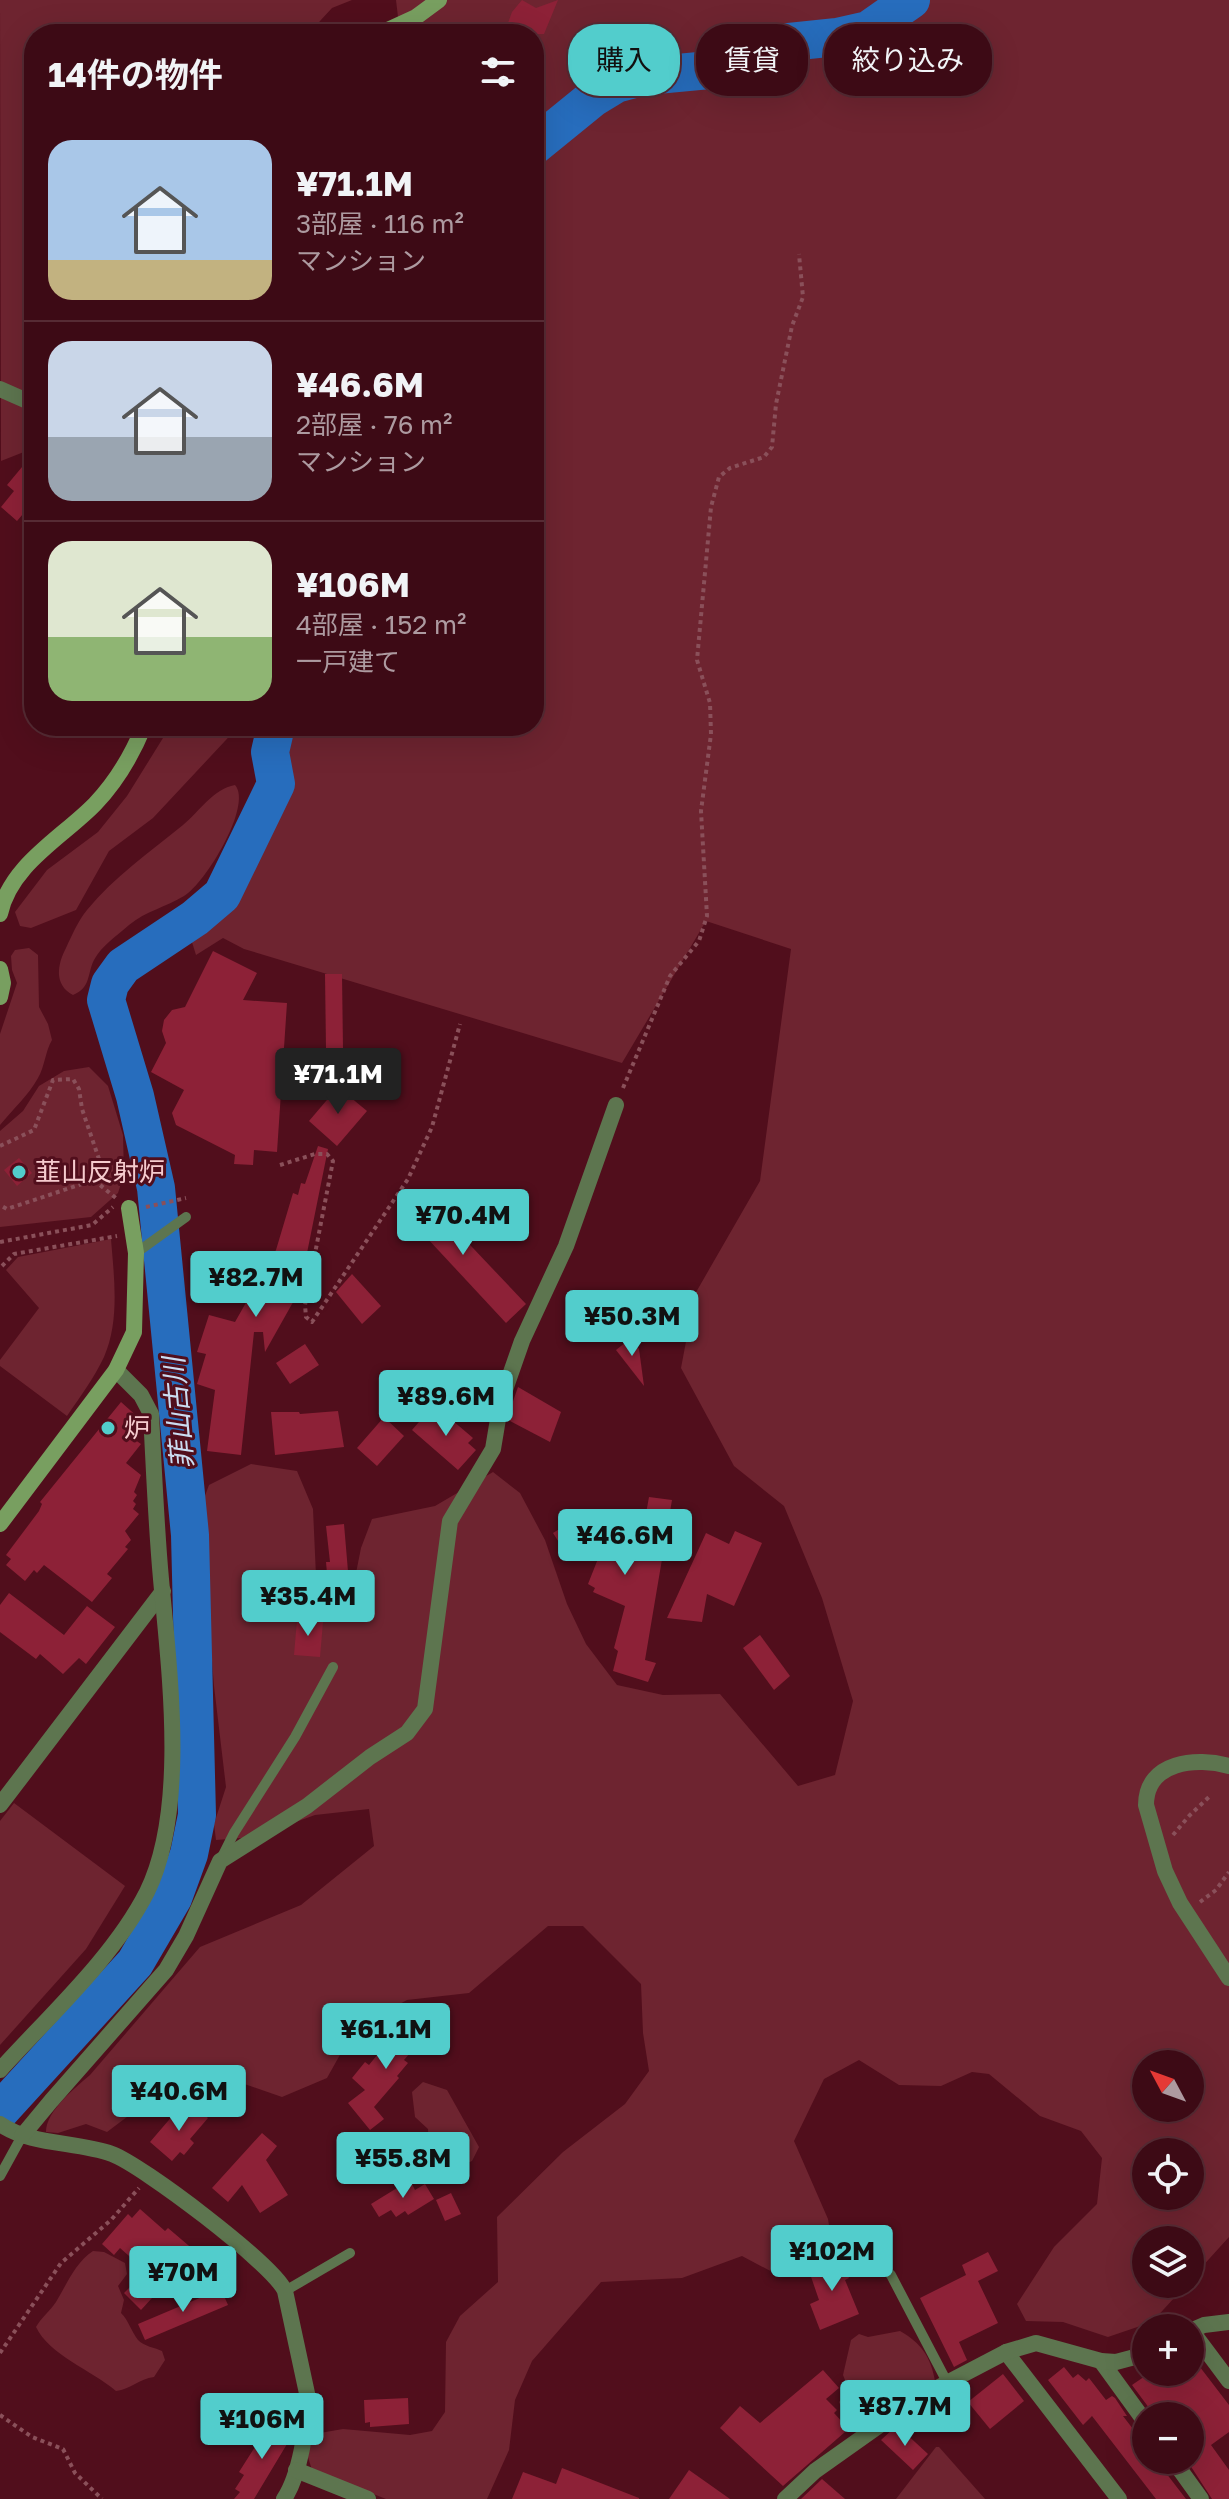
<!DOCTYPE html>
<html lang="ja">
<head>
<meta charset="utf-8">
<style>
	:root { --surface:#3d0a15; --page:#481822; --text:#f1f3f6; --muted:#ad9aa0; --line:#562b34; --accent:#52cdcc }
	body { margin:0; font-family:"Golos Text","Noto Sans JP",sans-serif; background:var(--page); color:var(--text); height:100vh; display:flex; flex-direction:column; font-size:30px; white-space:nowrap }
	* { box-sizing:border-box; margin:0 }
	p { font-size:26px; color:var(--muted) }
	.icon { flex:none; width:44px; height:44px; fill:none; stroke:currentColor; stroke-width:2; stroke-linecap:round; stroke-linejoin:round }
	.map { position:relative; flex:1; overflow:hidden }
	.panel { position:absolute; left:24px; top:24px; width:520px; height:712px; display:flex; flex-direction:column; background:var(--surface); border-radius:32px; box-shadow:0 8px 32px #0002,0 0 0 2px var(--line) }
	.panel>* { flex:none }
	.guide { position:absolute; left:568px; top:24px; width:540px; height:72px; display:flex; gap:16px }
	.needle { width:52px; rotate:311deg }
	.fabs { position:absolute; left:1132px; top:2050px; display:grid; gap:16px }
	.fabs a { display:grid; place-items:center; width:72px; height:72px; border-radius:50%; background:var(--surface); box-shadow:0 8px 32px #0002,0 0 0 2px var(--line); font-size:40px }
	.price { position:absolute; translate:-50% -68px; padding:0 18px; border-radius:8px; background:var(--accent); color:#111; font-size:26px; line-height:52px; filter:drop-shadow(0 2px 4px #0008) }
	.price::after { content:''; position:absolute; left:50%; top:48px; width:24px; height:18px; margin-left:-12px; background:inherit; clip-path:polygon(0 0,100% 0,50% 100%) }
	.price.on { background:#222; color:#fff }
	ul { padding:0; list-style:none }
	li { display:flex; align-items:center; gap:24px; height:200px; padding:0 24px }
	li+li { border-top:2px solid var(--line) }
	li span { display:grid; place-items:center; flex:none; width:224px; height:160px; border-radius:24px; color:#555 }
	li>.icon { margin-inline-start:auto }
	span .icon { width:96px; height:96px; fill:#fffc; stroke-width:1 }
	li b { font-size:34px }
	h2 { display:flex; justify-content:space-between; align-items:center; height:96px; padding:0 24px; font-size:34px }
	.tag { padding:0 28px; border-radius:32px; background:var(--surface); box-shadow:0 8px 32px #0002,0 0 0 2px var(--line); font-size:28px; line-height:72px }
	.tag.on { background:var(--accent); color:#111 }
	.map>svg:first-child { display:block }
	.green { fill:#6e2430; fill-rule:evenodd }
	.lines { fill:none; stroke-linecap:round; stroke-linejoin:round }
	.river { stroke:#276dbd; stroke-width:38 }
	.building { fill:#8d2137 }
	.path { stroke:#8a505a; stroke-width:4; stroke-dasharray:4 4; stroke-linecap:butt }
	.lane { stroke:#5d754f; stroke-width:10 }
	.street { stroke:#5d754f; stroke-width:16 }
	.secondary { stroke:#789f60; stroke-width:16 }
	.poi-dot { fill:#52cdcc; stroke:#510e1c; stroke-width:3 }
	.labels { text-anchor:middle; stroke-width:6; stroke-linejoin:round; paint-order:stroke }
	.poi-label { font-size:26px; fill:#f6cbce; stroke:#510e1c; text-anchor:start }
	.water-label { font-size:28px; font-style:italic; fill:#cbdcf1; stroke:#510e1c }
</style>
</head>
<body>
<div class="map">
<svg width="1229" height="2499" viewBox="0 0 1229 2499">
	<rect width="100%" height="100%" fill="#510e1c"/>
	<g class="green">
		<polygon points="0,0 352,0 332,8 308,34 34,34 34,448 1,461"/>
		<path d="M 396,0 L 1229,0 L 1229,2237 L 1190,2280 L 1190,2240 L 1146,2240 L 1146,2284 L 1187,2284 L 1152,2322 L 1108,2337 L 1063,2322 L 1026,2321 L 1017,2304 L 1054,2247 L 1097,2204 L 1102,2158 L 1081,2131 L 1040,2116 L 989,2074 L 972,2072 L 941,2086 L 899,2085 L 859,2060 L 824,2079 L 794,2141 L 828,2219 L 831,2238 L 796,2259 L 776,2274 L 742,2256 L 682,2278 L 601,2282 L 532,2361 L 515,2400 L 509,2450 L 487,2499 L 386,2499 L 312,2470 L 307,2454 L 314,2434 L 343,2429 L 410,2435 L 432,2431 L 445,2412 L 446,2342 L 460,2316 L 498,2282 L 497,2217 L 563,2152 L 625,2104 L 649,2071 L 643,2033 L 641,1984 L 583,1926 L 548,1926 L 469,1993 L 407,2000 L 355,2028 L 327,2078 L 282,2097 L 221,2076 L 184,2074 L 107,2132 L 86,2124 L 58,2133 L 46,2132 C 46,2111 75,2088 90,2075 L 200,1947 L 301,1905 L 374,1846 L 369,1809 L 315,1815 L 254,1837 L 216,1840 L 214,1824 L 226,1787 L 214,1686 L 200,1509 L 209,1485 L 251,1464 L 297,1471 L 313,1509 L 316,1576 L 333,1595 L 353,1588 L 361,1548 L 372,1519 L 435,1506 L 493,1472 L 520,1493 L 545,1540 L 567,1604 L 586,1644 L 617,1685 L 663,1695 L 720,1694 L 798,1786 L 835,1775 L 853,1701 L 822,1598 L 784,1506 L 734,1466 L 681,1368 L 695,1294 L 760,1181 L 791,949 L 706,921 L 622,1063 L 244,949 L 223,938 L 196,955 L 191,939 L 234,895 L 286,789 L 285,726 L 534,726 L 534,34 L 400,34 ZM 1146,2064 L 1190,2064 L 1190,2108 L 1146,2108 ZM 1146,2152 L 1190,2152 L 1190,2196 L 1146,2196 Z"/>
		<polygon points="166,726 239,726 153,818 109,851 76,910 31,928 20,926 15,912 47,870 98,832 127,796 163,738"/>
		<path d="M 235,785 C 253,805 205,884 184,896 C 166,907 146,911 129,925 C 118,935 101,946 94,960 C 87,974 91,988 73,995 C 54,985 57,965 66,948 C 72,935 78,921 87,910 C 114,877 150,852 183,825 C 200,811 213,789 235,785 Z"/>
		<path d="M 29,948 L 38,955 L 39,1007 L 48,1024 L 52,1040 C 45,1052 45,1066 38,1078 C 28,1096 13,1109 0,1125 L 0,1034 L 17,983 L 12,970 L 11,956 L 15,950 Z"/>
		<polygon points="89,1067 108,1086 123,1135 124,1174 118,1193 91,1217 0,1227 0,1131 23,1111 39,1086 64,1071"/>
		<path d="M 111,1239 C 114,1277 120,1321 104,1357 C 94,1378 80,1397 67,1416 L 0,1366 L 0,1360 L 39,1308 L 6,1270 L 18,1257 Z"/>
		<polygon points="14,1803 125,1886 86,1949 0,2045 0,1821"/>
		<path d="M 423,2082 L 447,2090 L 479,2147 L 472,2161 C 447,2172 435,2171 409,2172 L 407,2166 L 421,2159 L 429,2149 L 428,2129 L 415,2117 L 412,2092 Z"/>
		<path d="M 93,2251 L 104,2252 L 125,2263 L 127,2274 L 118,2286 L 124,2300 L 121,2313 C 129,2321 131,2331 138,2340 C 143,2346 156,2348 162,2351 L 165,2360 L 154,2377 C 139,2379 131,2389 116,2391 C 93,2371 49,2355 36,2327 C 41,2318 50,2311 56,2302 C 67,2284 75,2263 93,2251 Z"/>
		<path d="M 900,2331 C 921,2343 931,2357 935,2381 L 861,2429 L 847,2419 L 839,2402 L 849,2390 L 843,2375 L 851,2340 L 859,2334 L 868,2337 Z"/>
		<polygon points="936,2447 939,2447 985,2499 896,2499"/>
	</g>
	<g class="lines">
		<g class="river">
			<polyline points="534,146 593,98 616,84 646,76 720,69 789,42 837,37 868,30 911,0"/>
			<polyline points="0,2111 135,1963 173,1898 189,1854 197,1815 190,1535 156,1188 135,1096 106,1000 110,984 123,966 195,918 222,895 276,784 270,752 276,726"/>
		</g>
	</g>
	<g class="building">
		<polygon points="522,0 536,8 558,0 544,34 504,34 512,12"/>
		<polygon points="22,467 34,478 34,501 17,521 1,507 14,491 7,485"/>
		<polygon points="213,951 257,973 243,1000 287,1003 277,1152 254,1150 253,1165 234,1164 235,1155 176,1125 172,1113 184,1090 151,1072 166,1043 162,1031 164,1020 172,1010 185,1007"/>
		<polygon points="325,974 342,974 343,1049 326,1049"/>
		<polygon points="338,1087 367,1111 337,1146 309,1121"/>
		<polygon points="318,1146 328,1149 307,1253 291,1283 301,1288 265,1352 263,1332 254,1332 241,1455 207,1451 215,1390 197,1384 206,1354 197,1352 209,1315 235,1322 276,1250 293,1193 298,1195 301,1183 305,1184"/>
		<polygon points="19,1158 32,1173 17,1186 4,1170"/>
		<polygon points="419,1191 526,1304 506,1323 400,1209"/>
		<polygon points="352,1274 381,1306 362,1324 336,1292"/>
		<polygon points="631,1338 639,1349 644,1386 616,1350"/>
		<polygon points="305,1344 319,1365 290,1384 276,1363"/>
		<polygon points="518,1387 561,1412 550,1442 510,1421 512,1404"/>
		<polygon points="121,1402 140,1419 128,1435 141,1444 126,1463 141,1475 134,1492 137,1495 133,1501 136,1504 133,1509 139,1514 125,1531 131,1540 125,1547 128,1549 107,1574 112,1578 92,1602 44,1565 37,1573 34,1570 25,1581 6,1565 11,1559 6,1555 39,1511 42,1504 40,1502"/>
		<polygon points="438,1408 473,1438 468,1443 476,1450 458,1470 412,1430 425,1415 429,1419"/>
		<polygon points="338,1411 344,1447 275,1455 271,1412 299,1412 300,1414"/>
		<polygon points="384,1417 404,1436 377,1466 357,1448"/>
		<polygon points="649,1497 672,1500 645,1660 656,1663 648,1682 613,1671 618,1651 614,1648 625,1606 593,1592 595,1588 588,1584 605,1541 576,1559 574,1555 569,1558 553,1533 585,1513 589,1519 596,1514 604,1527 641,1541"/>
		<polygon points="344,1524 349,1583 328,1585 326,1562 330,1562 326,1526"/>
		<polygon points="735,1531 762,1543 734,1606 707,1594 702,1622 667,1618 706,1533 729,1544"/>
		<polygon points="9,1593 64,1635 87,1606 115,1627 86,1664 79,1658 63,1674 40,1654 36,1659 0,1632 0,1605"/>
		<polygon points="297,1620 323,1622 320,1657 294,1655"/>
		<polygon points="760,1635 790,1676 774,1690 743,1648"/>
		<polygon points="418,2013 433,2026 404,2060 408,2063 397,2076 399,2078 374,2107 384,2119 370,2130 348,2103 365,2090 352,2078 365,2062 369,2065 386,2044 389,2046"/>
		<polygon points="193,2105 208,2118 190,2139 194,2143 184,2155 180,2152 172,2161 150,2142 174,2114 180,2120"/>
		<polygon points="262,2133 277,2146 266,2160 288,2195 260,2213 242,2185 228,2202 212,2188"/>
		<polygon points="410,2180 415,2190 425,2184 434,2199 408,2215 405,2211 396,2217 391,2210 379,2217 371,2204"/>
		<polygon points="451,2193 461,2214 445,2221 436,2200"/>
		<polygon points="140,2209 165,2231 168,2228 195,2251 141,2310 124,2293 146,2271 120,2248 114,2255 102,2244 128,2214 132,2218"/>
		<polygon points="988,2252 998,2271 978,2281 998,2323 959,2342 967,2360 954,2367 920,2298 966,2275 962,2265"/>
		<polygon points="837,2254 849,2278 845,2280 859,2314 820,2330 810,2304 819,2300 808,2268"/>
		<polygon points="221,2289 228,2305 145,2340 138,2324"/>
		<polygon points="1190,2354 1229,2405 1229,2432 1211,2445 1229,2470 1229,2499 1212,2499 1190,2465 1190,2416 1155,2416 1132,2385 1151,2372 1190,2372"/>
		<polygon points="1064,2367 1073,2378 1078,2374 1086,2381 1089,2378 1106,2400 1112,2396 1115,2398 1127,2416 1123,2416 1146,2446 1146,2460 1156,2460 1186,2499 1156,2499 1092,2416 1083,2425 1048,2380"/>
		<polygon points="823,2370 839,2388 826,2399 837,2410 834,2413 846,2426 843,2429 845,2432 783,2486 720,2428 740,2406 760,2423"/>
		<polygon points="1003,2374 1024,2401 990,2429 968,2402"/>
		<polygon points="408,2398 409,2424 370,2427 370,2422 365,2423 364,2400"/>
		<polygon points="272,2420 293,2434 254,2499 234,2499 240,2492 235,2489 244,2475 239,2472"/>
		<polygon points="893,2429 898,2434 902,2430 928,2454 913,2470 881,2440"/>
		<polygon points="562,2468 639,2498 639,2499 512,2499 523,2472 556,2484"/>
		<polygon points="689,2470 730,2499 669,2499"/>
		<polygon points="822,2479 845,2499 801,2499"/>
	</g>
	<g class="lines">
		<g class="path">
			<polyline points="623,1088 670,976 699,941 707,916 701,811 711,734 710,703 697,660 711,507 719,477 730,468 764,457 772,447 776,404 792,326 803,297 799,254"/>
			<polyline points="0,1146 34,1130 53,1080 73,1079 79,1089 82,1109 102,1168 94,1180 7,1209 0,1205"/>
			<polyline points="280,1165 315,1154 327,1154 333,1161 305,1305 306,1317 312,1322 408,1179 432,1127 460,1024"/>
			<polyline points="94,1180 117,1199"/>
			<polyline points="146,1207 186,1198"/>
			<polyline points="0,1242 92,1225 113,1207"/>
			<polyline points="2,1266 14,1254 117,1236"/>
			<polyline points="1173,1835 1189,1816 1209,1797"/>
			<polyline points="1200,1902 1216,1890 1229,1872"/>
			<polyline points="0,2353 61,2263 111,2220 139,2188"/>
			<polyline points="0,2415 32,2437 63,2449 75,2473 102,2499"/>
		</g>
		<g class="lane">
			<polyline points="136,1253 186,1217"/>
			<polyline points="221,1859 234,1833 295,1737 333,1667"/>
			<polyline points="0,2176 22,2136"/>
			<polyline points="857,2254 882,2266 891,2275 947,2382"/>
			<polyline points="285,2291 350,2253"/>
		</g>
		<g class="street">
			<polyline points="0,389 34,404"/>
			<path d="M 1229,1766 C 1197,1757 1146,1761 1146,1805 L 1165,1871 L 1180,1903 L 1229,1978"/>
			<polyline points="0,1805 163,1591"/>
			<path d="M 0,2070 C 49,2016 114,1957 147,1892 C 188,1809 169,1669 161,1579 C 156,1524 154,1469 151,1414 L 141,1395 L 116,1370"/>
			<path d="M 0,2124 C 32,2146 76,2141 112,2154 C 142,2165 273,2264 285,2291 L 308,2398 C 307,2427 300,2475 284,2499"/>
			<polyline points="22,2136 51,2101 166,1970 186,1936 220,1861 307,1806 370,1757 407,1733 425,1709 450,1521 493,1449 501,1401 522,1341 566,1246 616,1105"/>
			<polyline points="1191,2330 1229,2381"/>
			<polyline points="1190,2331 1204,2325 1229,2322"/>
			<polyline points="1006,2352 1119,2499"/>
			<polyline points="1101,2361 1146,2423"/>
			<polyline points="1173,2460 1201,2499"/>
			<polyline points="296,2470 368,2499"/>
			<polyline points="785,2499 815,2471 918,2398 1006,2352 1036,2343 1101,2361 1116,2362 1146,2354"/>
		</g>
		<g class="secondary">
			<polyline points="379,34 416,17 439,0"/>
			<path d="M 0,914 C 10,865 63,837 95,804 C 117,781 132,755 144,726"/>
			<polyline points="0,969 3,983 0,997"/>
			<polyline points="0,1524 116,1370 134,1332 136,1253 129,1208"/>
		</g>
	</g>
	<g class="poi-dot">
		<circle cx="19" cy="1172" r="8"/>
		<circle cx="108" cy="1428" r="8"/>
	</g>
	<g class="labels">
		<g class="poi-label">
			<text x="35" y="1181">韮山反射炉</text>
			<text x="124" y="1437">炉</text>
		</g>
		<g class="water-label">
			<text transform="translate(178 1413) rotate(-95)" y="10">菲山古川</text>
		</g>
	</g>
</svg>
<div class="fabs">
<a><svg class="needle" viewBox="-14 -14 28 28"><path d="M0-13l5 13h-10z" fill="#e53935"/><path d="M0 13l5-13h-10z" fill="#ad9aa0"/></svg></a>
<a><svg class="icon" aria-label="locate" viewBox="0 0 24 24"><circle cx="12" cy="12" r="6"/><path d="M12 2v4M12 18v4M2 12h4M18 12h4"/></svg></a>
<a><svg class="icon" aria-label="layers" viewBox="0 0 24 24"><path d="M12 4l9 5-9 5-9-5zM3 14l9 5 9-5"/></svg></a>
<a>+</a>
<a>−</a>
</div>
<b class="price on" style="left:338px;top:1116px">¥71.1M</b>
<b class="price" style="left:463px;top:1257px">¥70.4M</b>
<b class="price" style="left:256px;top:1319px">¥82.7M</b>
<b class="price" style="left:632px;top:1358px">¥50.3M</b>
<b class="price" style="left:446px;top:1438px">¥89.6M</b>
<b class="price" style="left:625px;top:1577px">¥46.6M</b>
<b class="price" style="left:308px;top:1638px">¥35.4M</b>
<b class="price" style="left:386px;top:2071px">¥61.1M</b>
<b class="price" style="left:179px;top:2133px">¥40.6M</b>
<b class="price" style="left:403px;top:2200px">¥55.8M</b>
<b class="price" style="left:832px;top:2293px">¥102M</b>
<b class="price" style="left:183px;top:2314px">¥70M</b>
<b class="price" style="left:905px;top:2448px">¥87.7M</b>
<b class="price" style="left:262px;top:2461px">¥106M</b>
<div class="guide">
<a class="tag on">購入</a>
<a class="tag">賃貸</a>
<a class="tag">絞り込み</a>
</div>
<section class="panel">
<h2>14件の物件<svg class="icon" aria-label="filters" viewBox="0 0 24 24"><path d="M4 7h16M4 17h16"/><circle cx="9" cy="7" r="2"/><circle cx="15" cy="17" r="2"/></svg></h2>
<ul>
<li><span style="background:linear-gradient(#a9c7e8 75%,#c2b280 0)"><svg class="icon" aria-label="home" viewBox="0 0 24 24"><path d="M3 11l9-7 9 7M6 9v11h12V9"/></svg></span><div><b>¥71.1M</b><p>3部屋 · 116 m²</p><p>マンション</p></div></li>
<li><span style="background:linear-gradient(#c9d6e8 60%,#9aa5b1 0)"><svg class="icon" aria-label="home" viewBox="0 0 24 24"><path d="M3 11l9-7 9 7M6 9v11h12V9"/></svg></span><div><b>¥46.6M</b><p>2部屋 · 76 m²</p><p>マンション</p></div></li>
<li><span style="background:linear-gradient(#dfe7d0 60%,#8fb573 0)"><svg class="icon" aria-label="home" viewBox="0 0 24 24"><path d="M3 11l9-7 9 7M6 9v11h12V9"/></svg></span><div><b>¥106M</b><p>4部屋 · 152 m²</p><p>一戸建て</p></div></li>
</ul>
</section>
</div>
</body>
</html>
